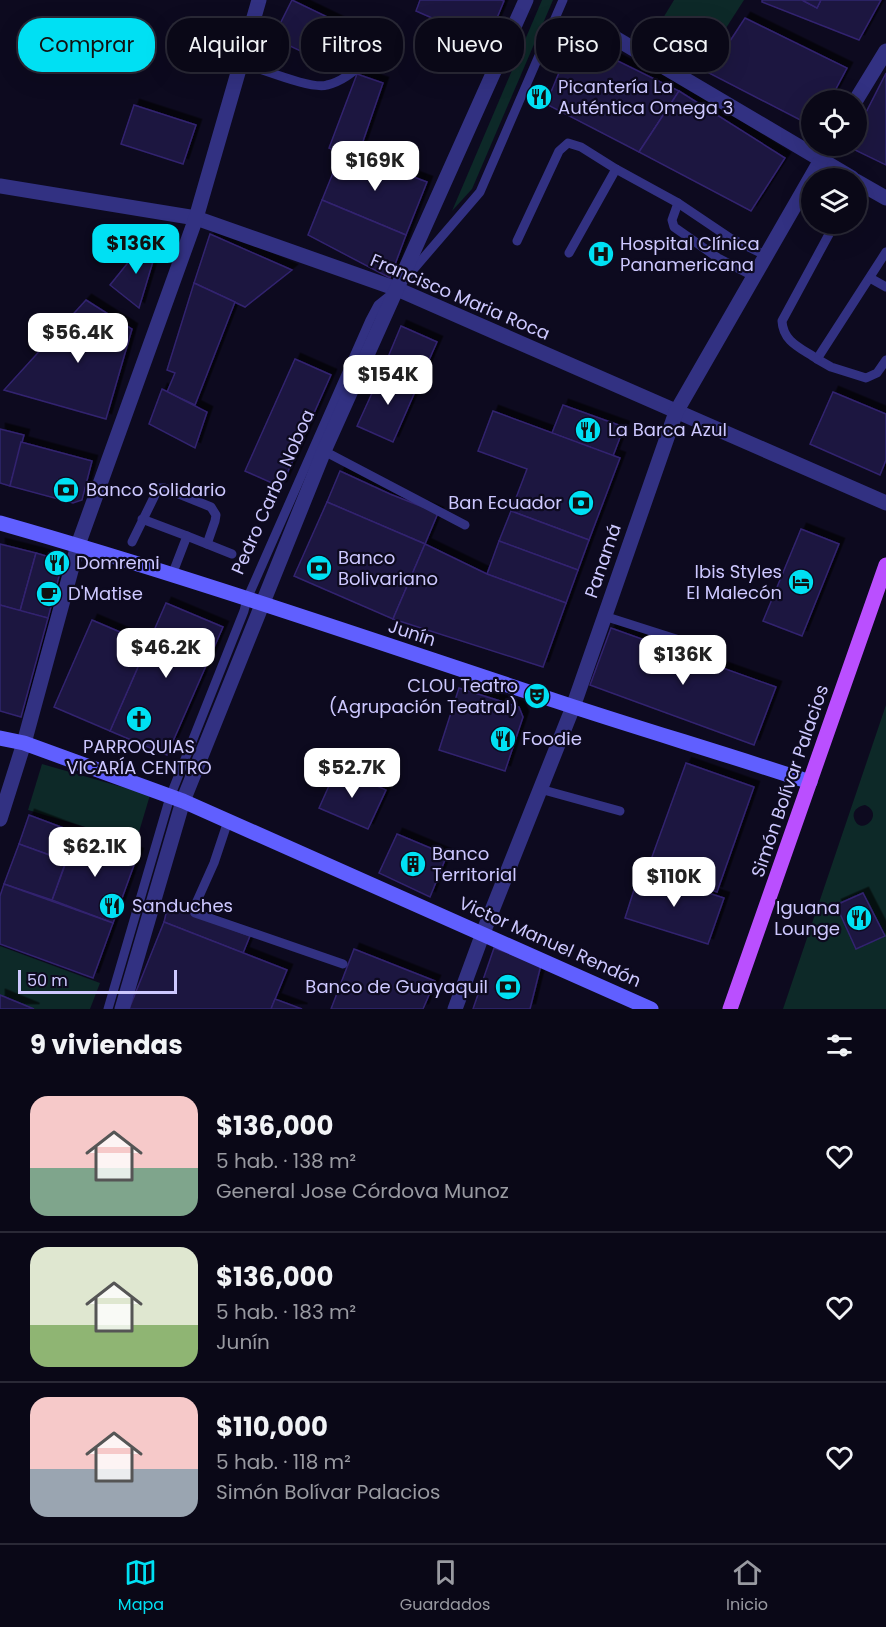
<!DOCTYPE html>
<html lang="es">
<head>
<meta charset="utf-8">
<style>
	:root { --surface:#0a0817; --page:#131120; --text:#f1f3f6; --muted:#999aa1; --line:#2a2936; --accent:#00e0f3 }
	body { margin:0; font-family:Poppins,sans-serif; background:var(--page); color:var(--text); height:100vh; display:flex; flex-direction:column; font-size:22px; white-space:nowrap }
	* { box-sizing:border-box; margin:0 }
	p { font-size:20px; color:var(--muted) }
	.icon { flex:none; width:33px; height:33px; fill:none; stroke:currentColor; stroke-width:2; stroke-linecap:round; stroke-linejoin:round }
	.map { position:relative; height:1009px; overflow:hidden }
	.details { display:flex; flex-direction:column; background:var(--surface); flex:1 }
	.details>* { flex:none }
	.top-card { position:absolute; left:18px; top:18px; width:850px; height:54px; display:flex; gap:12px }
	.fabs { position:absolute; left:801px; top:90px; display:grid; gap:12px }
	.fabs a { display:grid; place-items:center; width:66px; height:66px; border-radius:50%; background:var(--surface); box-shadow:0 6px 24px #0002,0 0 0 2px var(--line); font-size:30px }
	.scale { position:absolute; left:18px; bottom:15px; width:159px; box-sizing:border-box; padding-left:6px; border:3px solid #cdc8ff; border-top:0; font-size:16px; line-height:21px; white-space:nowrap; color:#cdc8ff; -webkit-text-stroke:4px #0d0a1f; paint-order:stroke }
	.price { position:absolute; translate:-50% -51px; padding:0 14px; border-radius:12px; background:#fff; color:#222; font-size:20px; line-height:39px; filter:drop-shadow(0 2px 3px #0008) }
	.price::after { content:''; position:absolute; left:50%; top:36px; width:18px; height:14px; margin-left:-9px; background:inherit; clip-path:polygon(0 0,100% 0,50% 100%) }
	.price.active { background:var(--accent); color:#111 }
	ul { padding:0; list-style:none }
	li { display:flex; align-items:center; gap:18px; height:150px; padding:0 30px }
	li+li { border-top:2px solid var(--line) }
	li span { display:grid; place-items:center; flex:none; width:168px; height:120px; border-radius:18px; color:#555 }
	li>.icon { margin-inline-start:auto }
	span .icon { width:72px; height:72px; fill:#fffc; stroke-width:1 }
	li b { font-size:26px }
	h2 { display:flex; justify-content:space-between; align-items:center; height:72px; padding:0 30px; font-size:26px }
	.chip { padding:0 21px; border-radius:24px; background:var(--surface); box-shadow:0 6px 24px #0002,0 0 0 2px var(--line); font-size:21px; line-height:54px }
	.chip.active { background:var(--accent); color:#111 }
	.tab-bar { display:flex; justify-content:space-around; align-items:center; height:84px; border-top:2px solid var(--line); background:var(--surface); font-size:16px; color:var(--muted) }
	.tab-bar a { display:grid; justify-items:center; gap:3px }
	.tab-bar .active { color:var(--accent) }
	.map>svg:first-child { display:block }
	.green { fill:#0d2928; fill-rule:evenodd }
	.building { fill:#1d1541; stroke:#32246f; stroke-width:1.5; filter:url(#shadow) }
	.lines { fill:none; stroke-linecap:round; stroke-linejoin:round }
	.lane { stroke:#323182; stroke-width:9 }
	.street { stroke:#323182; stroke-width:15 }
	.secondary { stroke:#605fff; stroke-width:15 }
	.primary { stroke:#ba4fff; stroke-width:15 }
	.labels { text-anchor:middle; stroke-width:4.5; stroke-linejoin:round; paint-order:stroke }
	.poi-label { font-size:18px; fill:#cdc8ff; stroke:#0d0a1f; text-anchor:start }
	.street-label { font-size:18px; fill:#cdc8ff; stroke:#0d0a1f }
</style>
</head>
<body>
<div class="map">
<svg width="886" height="1009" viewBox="0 0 886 1009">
	<defs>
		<filter id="shadow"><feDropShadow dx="5.5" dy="-5.5" stdDeviation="0" flood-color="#0009"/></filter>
	</defs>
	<rect width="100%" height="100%" fill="#0d0a1f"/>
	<g class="green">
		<polygon points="542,0 553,0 472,189 452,211"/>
		<polygon points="674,0 744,0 701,67 651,38"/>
		<path d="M 886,705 L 886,1009 L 783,1009 ZM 865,805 C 886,814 860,838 854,818 C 852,811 858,806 865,805 ZM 863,893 L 885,936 L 856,948 L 837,905 Z"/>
		<polygon points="42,764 150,795 136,842 28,810"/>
		<polygon points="0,946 100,983 90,1009 32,1009 0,997"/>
	</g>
	<g class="building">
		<polygon points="292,0 344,25 326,63 273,38"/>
		<polygon points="420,0 501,0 504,1 487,42 416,11"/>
		<polygon points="762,0 802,0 817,8 821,0 881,0 859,40 762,2"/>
		<polygon points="802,0 821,0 817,8"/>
		<polygon points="745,18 847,68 830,100 812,100 812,126 709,73"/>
		<polygon points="573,39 679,91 639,152 546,104"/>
		<polygon points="886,73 886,165 849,147 850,146 856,146 856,132"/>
		<polygon points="357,74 383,83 358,156 341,153 329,148"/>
		<polygon points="679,91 785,158 751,211 639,152"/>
		<polygon points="134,105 196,125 183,164 121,144"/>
		<polygon points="341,153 358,156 427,182 406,235 322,200"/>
		<polygon points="322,200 406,235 390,278 308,235"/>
		<polygon points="210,234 292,270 245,307 194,283"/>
		<polygon points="143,244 157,248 139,308 110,285"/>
		<polygon points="194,283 235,302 195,405 167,392 175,373 167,370"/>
		<polygon points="86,300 132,329 106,419 4,390"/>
		<polygon points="401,326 437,342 418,385 383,369"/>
		<polygon points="295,359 331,375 281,487 245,471"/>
		<polygon points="383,369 418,385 393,442 357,426"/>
		<polygon points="162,389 207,412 195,448 149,424"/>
		<polygon points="833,392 886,414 886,460 880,475 810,444"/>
		<polygon points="563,405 624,427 613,456 552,433"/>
		<polygon points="493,411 620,458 589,540 511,511 527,469 478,451"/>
		<polygon points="0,429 24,435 10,486 0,483"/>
		<polygon points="21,442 92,461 82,500 73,503 10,486"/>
		<polygon points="340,471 390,494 438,513 425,544 327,502"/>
		<polygon points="327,502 425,544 393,619 294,576"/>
		<polygon points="511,511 589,540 578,570 499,541"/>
		<polygon points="801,529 839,544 802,636 763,621"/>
		<polygon points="499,541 578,570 566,603 487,574"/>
		<polygon points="0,544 36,553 20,611 0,605"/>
		<polygon points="425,544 487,574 566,603 543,667 393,619"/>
		<polygon points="36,553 63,561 48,618 20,611"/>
		<polygon points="166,603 223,627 167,755 110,731"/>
		<polygon points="0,605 48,618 21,717 0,711"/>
		<polygon points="92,620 148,644 110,731 54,707"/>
		<polygon points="611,628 776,687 754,745 590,685"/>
		<polygon points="459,688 519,707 523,717 505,771 439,750"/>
		<polygon points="686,763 754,787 717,892 648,868"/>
		<polygon points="337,768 386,790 368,829 319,808"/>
		<polygon points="29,815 77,833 66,861 19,844"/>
		<polygon points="77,833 138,854 113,923 52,900"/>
		<polygon points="397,834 447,855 430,897 379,873"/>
		<polygon points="19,844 66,861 52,900 4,884"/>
		<polygon points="640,871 724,898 708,944 625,918"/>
		<polygon points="4,884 113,923 93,978 0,944 0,896"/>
		<polygon points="863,893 885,936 856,949 836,905"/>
		<polygon points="168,905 250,936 243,953 164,922"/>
		<polygon points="164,922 287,970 271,1009 129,1009"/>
		<polygon points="494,948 541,965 530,1009 473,1009"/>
		<polygon points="354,949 435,981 423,1009 331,1009"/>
		<polygon points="0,995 34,1009 0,1009"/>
		<polygon points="275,999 302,1009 271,1009"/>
	</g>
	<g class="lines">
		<g class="lane">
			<path d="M 241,63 C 260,68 311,90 327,85 C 341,82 353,72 364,63"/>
			<polyline points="678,203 672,220 674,227 718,258 753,276"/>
			<polyline points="517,241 559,151 568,143 581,147 616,169 678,203 730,238 765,255"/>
			<polyline points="886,252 817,359 831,367 866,378 877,373 886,360"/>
			<polyline points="569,253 616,169"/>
			<polyline points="406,278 480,192 563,0"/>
			<polyline points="870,278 886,287"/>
			<path d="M 817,359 C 801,348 783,342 782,321 L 834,225"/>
			<polyline points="324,451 465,525"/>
			<polyline points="142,519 187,536"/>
			<polyline points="132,542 157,491 160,488 164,488 211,507 216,515 215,521 207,544"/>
			<polyline points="172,575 187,536 232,554"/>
			<polyline points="604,616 698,646"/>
			<polyline points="540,789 620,811"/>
			<polyline points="228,821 214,863 197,901 195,913 343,964"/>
			<polyline points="108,1009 170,797 244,611 247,599 370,320 378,305 393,293"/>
		</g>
		<g class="street">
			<polyline points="615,38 852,178"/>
			<polyline points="856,100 886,51"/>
			<polyline points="856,181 886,198"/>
			<polyline points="0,186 196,218 397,289 886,503"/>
			<polyline points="0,819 24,743 78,545 196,218 259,0"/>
			<polyline points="122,1009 183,801 324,451 526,0"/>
			<polyline points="455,1009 483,933 573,707 676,412 829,146"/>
		</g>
		<g class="secondary">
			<path d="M 0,523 C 187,576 371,640 556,701 C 640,729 726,754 810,782"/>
			<polyline points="0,738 24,743 183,801 651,1009"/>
		</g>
		<polyline class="primary" points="730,1009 886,565"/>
	</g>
	<defs>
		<g id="restaurant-disc" transform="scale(1.35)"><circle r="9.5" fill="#00e0f3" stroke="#0d0a1f"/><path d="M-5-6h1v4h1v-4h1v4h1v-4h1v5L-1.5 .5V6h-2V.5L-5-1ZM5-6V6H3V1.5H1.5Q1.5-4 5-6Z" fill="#111"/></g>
		<g id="hospital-disc" transform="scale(1.35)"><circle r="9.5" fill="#00e0f3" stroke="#0d0a1f"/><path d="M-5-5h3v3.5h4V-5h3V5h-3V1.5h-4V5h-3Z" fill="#111"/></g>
		<g id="bank-disc" transform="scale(1.35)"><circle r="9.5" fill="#00e0f3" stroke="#0d0a1f"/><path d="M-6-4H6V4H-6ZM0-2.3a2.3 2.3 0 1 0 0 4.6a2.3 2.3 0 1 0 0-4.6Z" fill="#111"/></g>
		<g id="hotel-disc" transform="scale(1.35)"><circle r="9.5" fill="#00e0f3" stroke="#0d0a1f"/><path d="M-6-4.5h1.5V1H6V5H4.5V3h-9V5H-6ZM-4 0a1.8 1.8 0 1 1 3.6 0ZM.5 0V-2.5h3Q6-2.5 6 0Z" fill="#111"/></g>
		<g id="cafe-disc" transform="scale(1.35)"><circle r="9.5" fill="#00e0f3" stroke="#0d0a1f"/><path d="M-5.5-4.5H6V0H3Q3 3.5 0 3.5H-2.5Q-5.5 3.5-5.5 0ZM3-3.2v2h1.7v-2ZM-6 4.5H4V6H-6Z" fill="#111"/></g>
		<g id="theatre-disc" transform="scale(1.35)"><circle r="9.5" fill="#00e0f3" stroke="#0d0a1f"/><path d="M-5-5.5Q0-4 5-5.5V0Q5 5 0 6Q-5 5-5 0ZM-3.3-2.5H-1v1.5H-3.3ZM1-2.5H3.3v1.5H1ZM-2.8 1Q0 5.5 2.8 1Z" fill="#111"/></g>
		<g id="church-disc" transform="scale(1.35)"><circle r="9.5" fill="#00e0f3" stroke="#0d0a1f"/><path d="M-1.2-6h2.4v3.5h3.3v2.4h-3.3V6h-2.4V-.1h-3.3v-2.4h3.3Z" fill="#111"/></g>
		<g id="building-disc" transform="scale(1.35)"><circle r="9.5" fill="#00e0f3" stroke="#0d0a1f"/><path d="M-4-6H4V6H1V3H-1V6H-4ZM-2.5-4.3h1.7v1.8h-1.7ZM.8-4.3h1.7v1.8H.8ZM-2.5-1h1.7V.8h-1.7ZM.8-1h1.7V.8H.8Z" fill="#111"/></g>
	</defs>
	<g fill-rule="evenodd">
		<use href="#restaurant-disc" x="539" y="97"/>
		<use href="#hospital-disc" x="601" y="254"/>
		<use href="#restaurant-disc" x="588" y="430"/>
		<use href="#bank-disc" x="66" y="490"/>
		<use href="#bank-disc" x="581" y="503"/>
		<use href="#restaurant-disc" x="57" y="563"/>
		<use href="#bank-disc" x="319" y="568"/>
		<use href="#hotel-disc" x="801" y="582"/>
		<use href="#cafe-disc" x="49" y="594"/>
		<use href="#theatre-disc" x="537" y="696"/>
		<use href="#church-disc" x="139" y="719"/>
		<use href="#restaurant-disc" x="503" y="739"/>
		<use href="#building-disc" x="413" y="864"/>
		<use href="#restaurant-disc" x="112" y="906"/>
		<use href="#restaurant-disc" x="859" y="918"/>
		<use href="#bank-disc" x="508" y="987"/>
	</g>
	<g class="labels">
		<g class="poi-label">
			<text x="558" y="93">Picantería La<tspan x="558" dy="21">Auténtica Omega 3</tspan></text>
			<text x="620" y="250">Hospital Clínica<tspan x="620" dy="21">Panamericana</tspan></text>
			<text x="608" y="436">La Barca Azul</text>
			<text x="86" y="496">Banco Solidario</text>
			<text x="562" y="509" text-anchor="end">Ban Ecuador</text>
			<text x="338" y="564">Banco<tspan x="338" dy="21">Bolivariano</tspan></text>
			<text x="76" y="569">Domremi</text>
			<text x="782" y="578" text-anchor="end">Ibis Styles<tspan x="782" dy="21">El Malecón</tspan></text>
			<text x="68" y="600">D'Matise</text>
			<text x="518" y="692" text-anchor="end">CLOU Teatro<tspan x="518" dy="21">(Agrupación Teatral)</tspan></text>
			<text x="522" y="745">Foodie</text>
			<text x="139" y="753" text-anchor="middle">PARROQUIAS<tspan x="139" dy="21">VICARÍA CENTRO</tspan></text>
			<text x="432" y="860">Banco<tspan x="432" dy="21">Territorial</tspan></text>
			<text x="132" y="912">Sanduches</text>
			<text x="840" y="914" text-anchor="end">Iguana<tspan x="840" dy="21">Lounge</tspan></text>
			<text x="488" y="993" text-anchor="end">Banco de Guayaquil</text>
		</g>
		<g class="street-label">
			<text transform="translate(460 297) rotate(23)" y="6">Francisco Maria Roca</text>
			<text transform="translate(273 492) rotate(-66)" y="6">Pedro Carbo Noboa</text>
			<text transform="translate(603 561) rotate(-71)" y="6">Panamá</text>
			<text transform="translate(412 633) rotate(18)" y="6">Junín</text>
			<text transform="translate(790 781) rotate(-71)" y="6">Simón Bolívar Palacios</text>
			<text transform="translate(550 942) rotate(24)" y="6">Victor Manuel Rendón</text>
		</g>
	</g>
</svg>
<div class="fabs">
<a><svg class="icon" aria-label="locate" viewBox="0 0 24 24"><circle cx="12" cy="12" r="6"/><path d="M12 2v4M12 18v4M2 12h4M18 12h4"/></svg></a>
<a><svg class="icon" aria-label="layers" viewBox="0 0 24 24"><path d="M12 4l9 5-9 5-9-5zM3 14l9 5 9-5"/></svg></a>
</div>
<div class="scale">50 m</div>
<b class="price" style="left:375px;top:192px">$169K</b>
<b class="price active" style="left:136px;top:275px">$136K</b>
<b class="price" style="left:78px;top:364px">$56.4K</b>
<b class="price" style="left:388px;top:406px">$154K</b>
<b class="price" style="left:166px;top:679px">$46.2K</b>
<b class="price" style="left:683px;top:686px">$136K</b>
<b class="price" style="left:352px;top:799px">$52.7K</b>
<b class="price" style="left:95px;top:878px">$62.1K</b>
<b class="price" style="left:674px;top:908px">$110K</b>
<div class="top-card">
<a class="chip active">Comprar</a>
<a class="chip">Alquilar</a>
<a class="chip">Filtros</a>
<a class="chip">Nuevo</a>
<a class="chip">Piso</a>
<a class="chip">Casa</a>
</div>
</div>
<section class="details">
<h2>9 viviendas<svg class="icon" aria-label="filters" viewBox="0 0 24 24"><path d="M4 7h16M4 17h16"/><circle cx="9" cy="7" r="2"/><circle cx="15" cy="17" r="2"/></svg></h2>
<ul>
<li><span style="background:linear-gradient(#f6c9c9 60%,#7fa58c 0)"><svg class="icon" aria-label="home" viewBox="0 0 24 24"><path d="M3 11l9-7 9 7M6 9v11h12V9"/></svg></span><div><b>$136,000</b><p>5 hab. · 138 m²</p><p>General Jose Córdova Munoz</p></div><svg class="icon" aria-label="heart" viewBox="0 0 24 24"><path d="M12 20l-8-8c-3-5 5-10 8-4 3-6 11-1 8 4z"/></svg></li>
<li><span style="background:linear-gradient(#dfe7d0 65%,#8fb573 0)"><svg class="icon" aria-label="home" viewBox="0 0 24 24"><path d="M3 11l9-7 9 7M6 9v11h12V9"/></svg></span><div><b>$136,000</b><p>5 hab. · 183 m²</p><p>Junín</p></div><svg class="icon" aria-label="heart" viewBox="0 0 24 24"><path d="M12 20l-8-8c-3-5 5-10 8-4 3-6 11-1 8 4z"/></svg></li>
<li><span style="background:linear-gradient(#f6c9c9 60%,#9aa5b1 0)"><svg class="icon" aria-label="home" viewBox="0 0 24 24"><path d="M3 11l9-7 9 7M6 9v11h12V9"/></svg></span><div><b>$110,000</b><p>5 hab. · 118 m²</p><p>Simón Bolívar Palacios</p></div><svg class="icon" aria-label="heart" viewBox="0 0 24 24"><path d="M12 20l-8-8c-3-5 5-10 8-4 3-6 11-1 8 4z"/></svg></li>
</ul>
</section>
<nav class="tab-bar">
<a class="active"><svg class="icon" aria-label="map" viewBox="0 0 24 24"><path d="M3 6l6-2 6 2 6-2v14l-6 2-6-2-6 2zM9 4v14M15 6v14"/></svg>Mapa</a>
<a><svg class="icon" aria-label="saved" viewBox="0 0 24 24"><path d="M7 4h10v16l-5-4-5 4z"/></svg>Guardados</a>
<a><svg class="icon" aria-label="home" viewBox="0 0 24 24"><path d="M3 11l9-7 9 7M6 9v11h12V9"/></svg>Inicio</a>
</nav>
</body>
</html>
